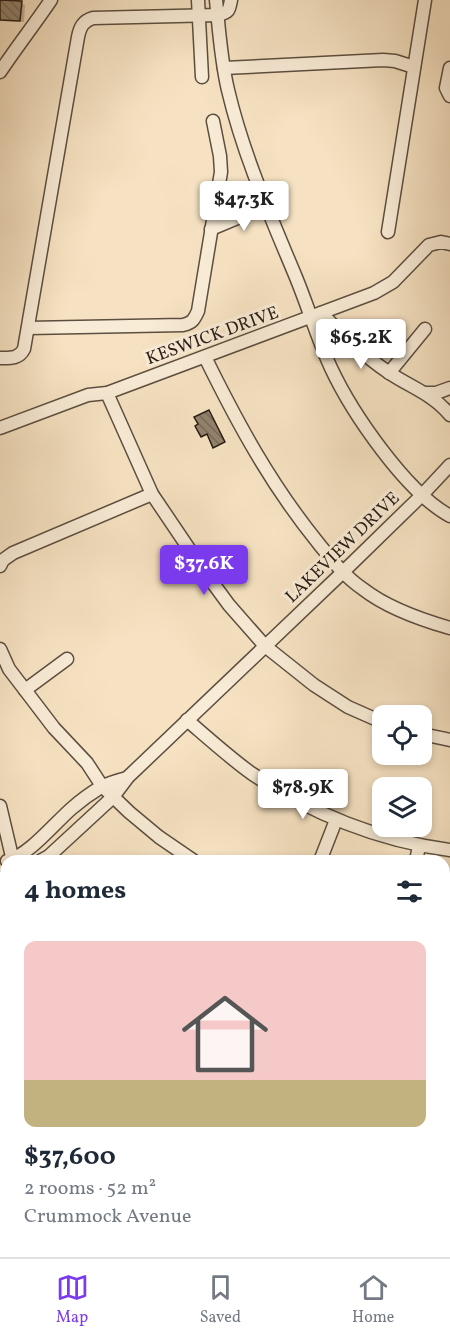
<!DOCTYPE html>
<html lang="en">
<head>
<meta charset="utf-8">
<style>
	:root { --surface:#fff; --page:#f2f2f3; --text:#1f2937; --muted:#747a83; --line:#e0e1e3; --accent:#7c3aed }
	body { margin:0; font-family:Vollkorn,serif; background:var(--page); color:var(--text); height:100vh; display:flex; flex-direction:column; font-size:22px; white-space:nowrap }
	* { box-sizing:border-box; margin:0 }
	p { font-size:20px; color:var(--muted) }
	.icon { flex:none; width:33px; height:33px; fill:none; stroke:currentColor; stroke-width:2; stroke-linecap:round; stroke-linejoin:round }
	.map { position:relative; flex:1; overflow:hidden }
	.details { position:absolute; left:0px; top:855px; width:450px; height:402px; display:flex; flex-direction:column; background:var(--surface); border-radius:18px 18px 0 0; box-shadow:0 3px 9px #0003 }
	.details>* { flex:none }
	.buttons { position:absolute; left:372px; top:705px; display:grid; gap:12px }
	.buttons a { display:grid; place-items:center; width:60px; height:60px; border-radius:12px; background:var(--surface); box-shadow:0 3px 9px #0003; font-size:30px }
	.price { position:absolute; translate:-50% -51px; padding:0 14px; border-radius:6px; background:#fff; color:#222; font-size:20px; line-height:39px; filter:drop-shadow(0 2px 3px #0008) }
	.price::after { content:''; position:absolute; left:50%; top:36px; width:18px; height:14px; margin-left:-9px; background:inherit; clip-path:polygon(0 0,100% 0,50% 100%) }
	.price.current { background:var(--accent); color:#fff }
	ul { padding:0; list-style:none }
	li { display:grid; align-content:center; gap:12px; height:318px; padding:0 24px }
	li span { display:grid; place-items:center; height:186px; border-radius:12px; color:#555 }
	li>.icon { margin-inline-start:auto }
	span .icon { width:108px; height:108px; fill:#fffc; stroke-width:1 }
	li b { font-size:26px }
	h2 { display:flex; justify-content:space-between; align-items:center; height:72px; padding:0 24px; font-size:26px }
	.dock { display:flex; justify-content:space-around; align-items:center; height:84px; border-top:2px solid var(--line); background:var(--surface); font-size:16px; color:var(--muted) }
	.dock a { display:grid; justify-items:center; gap:3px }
	.dock .current { color:var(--accent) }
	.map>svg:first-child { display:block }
	.shadow { fill:#0003 }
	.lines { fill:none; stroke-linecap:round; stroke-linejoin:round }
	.stream { stroke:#7a6b59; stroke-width:3 }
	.building { fill:url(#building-back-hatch); stroke:#281d14; stroke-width:1.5 }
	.minor-casing { stroke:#5c4e40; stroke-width:15 }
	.minor { stroke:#f9ecd7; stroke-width:12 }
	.labels { text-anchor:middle; stroke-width:6; stroke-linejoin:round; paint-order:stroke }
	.street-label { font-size:18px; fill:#281d14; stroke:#f9ecd7 }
</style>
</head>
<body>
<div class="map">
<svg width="450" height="1257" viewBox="0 0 450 1257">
	<defs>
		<pattern id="building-back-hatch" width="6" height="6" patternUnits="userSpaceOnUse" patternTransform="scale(1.5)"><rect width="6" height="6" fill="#93836e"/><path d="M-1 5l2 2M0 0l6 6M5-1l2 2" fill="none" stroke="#786b59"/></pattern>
	</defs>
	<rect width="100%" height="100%" fill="#f6e2c2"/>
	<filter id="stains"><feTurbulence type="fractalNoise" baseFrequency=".00333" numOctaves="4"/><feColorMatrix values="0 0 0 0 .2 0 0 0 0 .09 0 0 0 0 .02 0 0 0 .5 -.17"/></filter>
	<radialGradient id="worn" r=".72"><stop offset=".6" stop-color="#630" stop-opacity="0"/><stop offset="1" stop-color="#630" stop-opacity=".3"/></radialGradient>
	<g class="shadow">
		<polygon points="0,2 21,3 25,5 24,22 0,21"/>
		<polygon points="444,1031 450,1032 450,1043 444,1042"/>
	</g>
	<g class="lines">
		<polyline class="stream" points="0,1080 6,1072"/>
	</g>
	<g class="building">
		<polygon points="0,0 22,1 20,21 0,20"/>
		<polygon points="209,410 225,442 213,448 207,434 201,437 195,426 198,424 194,417"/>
	</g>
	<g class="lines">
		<g class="minor-casing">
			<g id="minor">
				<polyline points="198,0 202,77"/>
				<path d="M 216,0 C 219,30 221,61 228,90 C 243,154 270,215 295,275 C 308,306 317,338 331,368 C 352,413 406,492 450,516"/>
				<polyline points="224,68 383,60 395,61 414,67"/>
				<polyline points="450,68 446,88 450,96"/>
				<path d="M 0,72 C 16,48 34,25 51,0"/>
				<polyline points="211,229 266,206"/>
				<polyline points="388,232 425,0"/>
				<path d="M 321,313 C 342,334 364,356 388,372 C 410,387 433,394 450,415"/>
				<path d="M 28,328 L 183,325 C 192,323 194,320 198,311 L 221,172 L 220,156 L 213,121"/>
				<path d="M 205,357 C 238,424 271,485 319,544 C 332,560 345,577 363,589 C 386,607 422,620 450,628"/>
				<path d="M 0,358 C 10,358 19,359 24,349 L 78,37 C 80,27 83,21 93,18 L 218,15 C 229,12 229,11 231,0"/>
				<polyline points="389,373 425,329"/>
				<polyline points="107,393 152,494 204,571 229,605 265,646 314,685 348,707 382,722"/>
				<polyline points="426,393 436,393 450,388"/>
				<polyline points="0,428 88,395 107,393 374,293 393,282 429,245 441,242 450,244"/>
				<polyline points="0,566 3,560 13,553 152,494"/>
				<polyline points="0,649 9,669 54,728 87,763 102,786 129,812 159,837 194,861"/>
				<polyline points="25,690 67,659"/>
				<path d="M 187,720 C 208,738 229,757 251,773 C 310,813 379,841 450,850"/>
				<polyline points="422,734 450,740"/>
				<polyline points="0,806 13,861"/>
				<path d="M 7,861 C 29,855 54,824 71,809 C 80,801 91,793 101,787 C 109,783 119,780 127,778"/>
				<polyline points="40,861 49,856 113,797 128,777 342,573 422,495 450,465"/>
				<polyline points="320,861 336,820"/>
				<polyline points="416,861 419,846"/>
				<polyline points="0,878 6,877"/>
				<polyline points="444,957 450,958"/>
				<polyline points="444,1066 450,1067"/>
				<polyline points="444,1174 450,1174"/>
				<polyline points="0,1199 6,1183"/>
			</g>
		</g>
		<use href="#minor" class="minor"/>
	</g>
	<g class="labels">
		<g class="street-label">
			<text transform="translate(212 335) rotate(-20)" y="6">KESWICK DRIVE</text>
			<text transform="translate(342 547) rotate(-44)" y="6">LAKEVIEW DRIVE</text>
		</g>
	</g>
	<rect width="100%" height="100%" filter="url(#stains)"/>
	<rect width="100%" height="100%" fill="url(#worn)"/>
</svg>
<div class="buttons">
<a><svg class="icon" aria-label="locate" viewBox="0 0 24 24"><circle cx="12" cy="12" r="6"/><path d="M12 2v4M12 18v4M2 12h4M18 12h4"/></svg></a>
<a><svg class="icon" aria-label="layers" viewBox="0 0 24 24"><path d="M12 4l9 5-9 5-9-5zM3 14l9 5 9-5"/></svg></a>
</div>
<b class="price" style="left:244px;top:232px">$47.3K</b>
<b class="price" style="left:361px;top:370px">$65.2K</b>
<b class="price current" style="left:204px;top:596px">$37.6K</b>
<b class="price" style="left:303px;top:820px">$78.9K</b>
<section class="details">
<h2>4 homes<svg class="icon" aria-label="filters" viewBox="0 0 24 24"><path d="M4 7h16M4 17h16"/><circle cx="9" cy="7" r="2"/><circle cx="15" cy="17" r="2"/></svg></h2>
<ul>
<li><span style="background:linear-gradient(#f6c9c9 75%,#c2b280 0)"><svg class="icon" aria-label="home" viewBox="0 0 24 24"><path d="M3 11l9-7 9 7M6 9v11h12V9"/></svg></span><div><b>$37,600</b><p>2 rooms · 52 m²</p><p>Crummock Avenue</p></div></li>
</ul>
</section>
</div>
<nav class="dock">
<a class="current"><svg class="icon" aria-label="map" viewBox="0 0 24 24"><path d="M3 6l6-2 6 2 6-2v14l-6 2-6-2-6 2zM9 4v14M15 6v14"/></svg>Map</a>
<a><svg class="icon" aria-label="saved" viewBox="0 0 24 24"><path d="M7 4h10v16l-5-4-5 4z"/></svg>Saved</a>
<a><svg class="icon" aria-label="home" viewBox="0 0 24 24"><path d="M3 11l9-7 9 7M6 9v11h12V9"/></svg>Home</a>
</nav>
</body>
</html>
